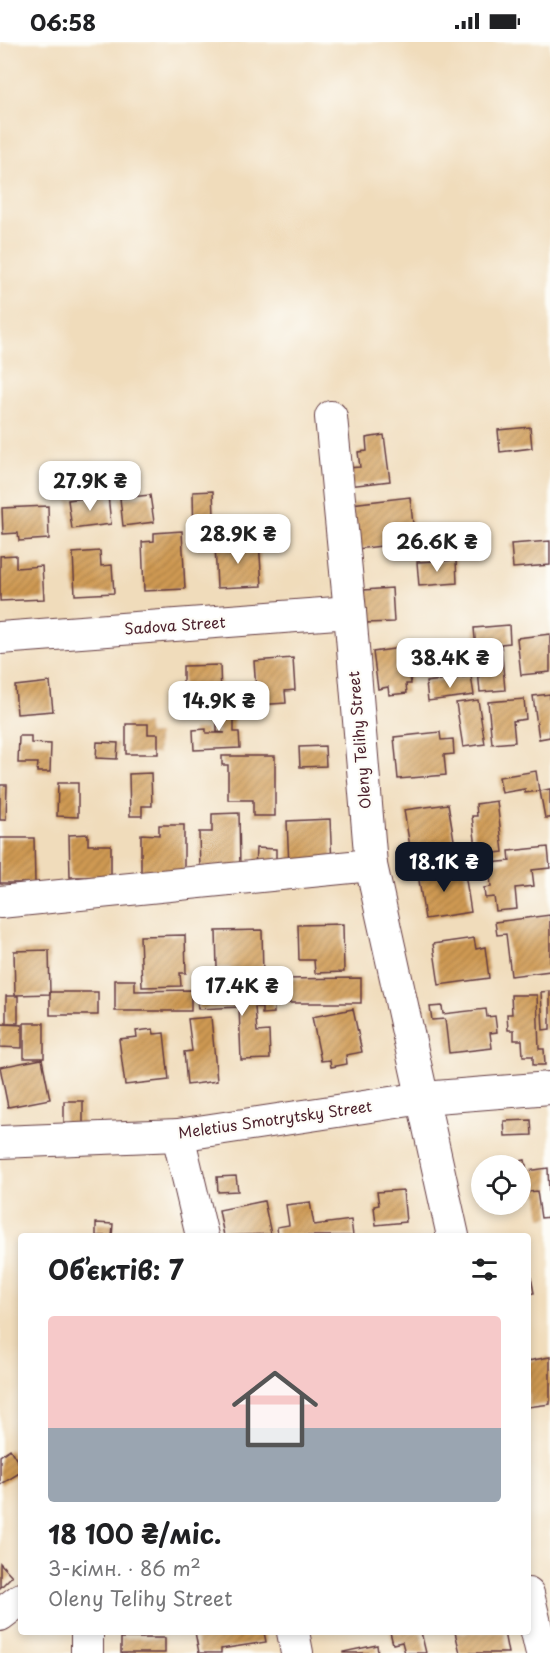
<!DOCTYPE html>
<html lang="uk">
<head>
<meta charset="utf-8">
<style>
	:root { --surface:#fff; --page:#f2f2f2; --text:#202124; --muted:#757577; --line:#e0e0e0; --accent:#111827 }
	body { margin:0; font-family:"Playpen Sans",sans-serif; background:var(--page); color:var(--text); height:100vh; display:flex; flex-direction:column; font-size:22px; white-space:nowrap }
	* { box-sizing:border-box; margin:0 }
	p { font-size:20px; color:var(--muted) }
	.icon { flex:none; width:33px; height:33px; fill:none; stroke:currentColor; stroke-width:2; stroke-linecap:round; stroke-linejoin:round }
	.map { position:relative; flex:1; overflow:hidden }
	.panel { position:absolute; left:18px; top:1191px; width:513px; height:402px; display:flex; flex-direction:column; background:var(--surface); border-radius:6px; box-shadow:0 3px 9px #0003 }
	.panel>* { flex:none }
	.tools { position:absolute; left:471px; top:1113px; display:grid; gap:12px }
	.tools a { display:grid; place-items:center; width:60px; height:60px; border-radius:50%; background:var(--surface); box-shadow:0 3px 9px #0003; font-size:30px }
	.price { position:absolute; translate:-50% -51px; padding:0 14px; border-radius:12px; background:#fff; color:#222; font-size:20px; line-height:39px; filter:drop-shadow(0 2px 3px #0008) }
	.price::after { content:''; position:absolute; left:50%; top:36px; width:18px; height:14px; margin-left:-9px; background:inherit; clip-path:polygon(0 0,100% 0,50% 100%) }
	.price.selected { background:var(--accent); color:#fff }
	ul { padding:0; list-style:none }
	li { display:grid; align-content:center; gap:12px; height:318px; padding:0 30px }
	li+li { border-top:2px solid var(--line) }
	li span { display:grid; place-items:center; height:186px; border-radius:6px; color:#555 }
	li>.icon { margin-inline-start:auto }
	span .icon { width:108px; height:108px; fill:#fffc; stroke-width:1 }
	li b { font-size:26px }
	h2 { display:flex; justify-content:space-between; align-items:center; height:72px; padding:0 30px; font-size:26px }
	.status { display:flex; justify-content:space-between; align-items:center; height:42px; padding:0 30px; background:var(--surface); direction:ltr }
	.status svg { height:16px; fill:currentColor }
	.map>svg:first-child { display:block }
	.building { fill:url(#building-hatch) }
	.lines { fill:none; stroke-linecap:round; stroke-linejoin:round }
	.minor-casing { stroke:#633b41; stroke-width:34 }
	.minor { stroke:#fff; stroke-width:32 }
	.labels { text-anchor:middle; stroke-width:4.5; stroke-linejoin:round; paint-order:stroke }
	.street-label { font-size:15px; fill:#4a1f2b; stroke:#fdfcf7 }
</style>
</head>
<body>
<div class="status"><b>06:58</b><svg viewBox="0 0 49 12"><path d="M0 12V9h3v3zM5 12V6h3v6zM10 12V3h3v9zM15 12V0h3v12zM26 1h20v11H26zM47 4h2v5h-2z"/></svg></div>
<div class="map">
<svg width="550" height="1611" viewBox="0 0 550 1611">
	<defs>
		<pattern id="building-hatch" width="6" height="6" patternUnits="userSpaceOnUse" patternTransform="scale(1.5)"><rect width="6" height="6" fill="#cf9a52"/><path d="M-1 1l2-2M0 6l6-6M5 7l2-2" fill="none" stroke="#aa7d44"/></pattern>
	</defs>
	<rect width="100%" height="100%" fill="#fdfcf7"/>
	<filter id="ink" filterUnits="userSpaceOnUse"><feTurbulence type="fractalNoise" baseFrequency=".0167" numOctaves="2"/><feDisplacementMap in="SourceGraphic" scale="12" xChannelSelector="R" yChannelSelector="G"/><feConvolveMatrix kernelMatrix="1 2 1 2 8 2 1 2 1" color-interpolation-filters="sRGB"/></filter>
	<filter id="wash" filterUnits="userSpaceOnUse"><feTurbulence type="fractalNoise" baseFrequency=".008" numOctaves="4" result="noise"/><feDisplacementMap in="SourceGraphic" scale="24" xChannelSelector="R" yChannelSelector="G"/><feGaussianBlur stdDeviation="1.35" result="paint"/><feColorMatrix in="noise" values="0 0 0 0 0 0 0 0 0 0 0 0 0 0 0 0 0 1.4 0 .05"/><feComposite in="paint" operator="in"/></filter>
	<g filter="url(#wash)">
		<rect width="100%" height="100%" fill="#f0dcbb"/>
		<g id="blocks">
			<g class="building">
				<polygon points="530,385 532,406 500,410 498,388"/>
				<polygon points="384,393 390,439 349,444 347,426 360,425 358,410 367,409 366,396"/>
				<polygon points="213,449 215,499 194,499 193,450"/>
				<polygon points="108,453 111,482 72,487 68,458"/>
				<polygon points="150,453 154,480 123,484 120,456"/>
				<polygon points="410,455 415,500 357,507 351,462"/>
				<polygon points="48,464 49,497 19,499 18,491 3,492 2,466"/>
				<polygon points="182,489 185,547 144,549 142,500 154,499 154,491"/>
				<polygon points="259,499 262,544 217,546 215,501"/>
				<polygon points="550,499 550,523 513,526 511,502"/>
				<polygon points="100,509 101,524 112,523 114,551 75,553 73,511"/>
				<polygon points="16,513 16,526 42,524 44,557 0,559 0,514"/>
				<polygon points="456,518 457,541 419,544 417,520"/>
				<polygon points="392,546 394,580 365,581 364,548"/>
				<polygon points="509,583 510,601 501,602 505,648 480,650 474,586"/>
				<polygon points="550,592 550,630 521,633 517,596"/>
				<polygon points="407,605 411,642 406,642 407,651 389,653 388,645 378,647 373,610"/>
				<polygon points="293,616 295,648 285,649 286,661 257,663 254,619"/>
				<polygon points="220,623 221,654 216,654 216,664 183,665 183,624"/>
				<polygon points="471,634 474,653 428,659 426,640"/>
				<polygon points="50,640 53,669 17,672 15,644"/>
				<polygon points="550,652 550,695 539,697 533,654"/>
				<polygon points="524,657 526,677 513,679 515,700 492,702 488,660"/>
				<polygon points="478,658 485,702 463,705 456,661"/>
				<polygon points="217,663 234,663 234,690 239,690 240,706 194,708 193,688 206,687 206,691 225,691 217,690"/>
				<polygon points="126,682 148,682 148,692 158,692 158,712 126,712"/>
				<polygon points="440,690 441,698 453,697 454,712 444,713 446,733 398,737 394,695"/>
				<polygon points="19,694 31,694 31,701 51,702 50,730 37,730 38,721 18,721"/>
				<polygon points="97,700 118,701 117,717 96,716"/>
				<polygon points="325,704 326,724 300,725 299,705"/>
				<polygon points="222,714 275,714 275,774 253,774 253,758 228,758 228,723 222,723"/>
				<polygon points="536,729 539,749 525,751 525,747 502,751 499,735"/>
				<polygon points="151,731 152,764 142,764 142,774 130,774 129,732"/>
				<polygon points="58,741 78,741 78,775 57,774"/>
				<polygon points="0,743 7,743 6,778 0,778"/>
				<polygon points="550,747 550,776 545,776 540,749"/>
				<polygon points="497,759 503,810 477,813 472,774 477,774 476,762"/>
				<polygon points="448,762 455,804 411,811 404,768"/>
				<polygon points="239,771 240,826 200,827 199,790 212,790 212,772"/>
				<polygon points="330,777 332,823 289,824 287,779"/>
				<polygon points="159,783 184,783 184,830 141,830 141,792 159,793"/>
				<polygon points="88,792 88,803 111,803 111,835 70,835 69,793"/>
				<polygon points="0,796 34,796 35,841 0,841"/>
				<polygon points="548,805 550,826 532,828 534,844 515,846 517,867 496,869 494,855 485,856 484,846 491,845 489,821 510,819 509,809"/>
				<polygon points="256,806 276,807 276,830 255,829"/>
				<polygon points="464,825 471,870 425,877 418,832"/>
				<polygon points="550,873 550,929 511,934 506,892 497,893 495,880"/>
				<polygon points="343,882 344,930 315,931 314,918 299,918 298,883"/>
				<polygon points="262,888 263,934 230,935 230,926 217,926 216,889"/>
				<polygon points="185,893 186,931 180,931 181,944 142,945 140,894"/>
				<polygon points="474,896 476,907 485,905 489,936 439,943 433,902"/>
				<polygon points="49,908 50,952 15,953 14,909"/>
				<polygon points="361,936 361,961 280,961 280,937"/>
				<polygon points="115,938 135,938 135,949 191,948 191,969 115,969"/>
				<polygon points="234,944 235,950 254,949 254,954 273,953 274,971 262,972 262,965 255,965 257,990 269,989 270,1017 241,1018 239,965 198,967 196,946"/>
				<polygon points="550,949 550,987 543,988 541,950"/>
				<rect x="50" y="950" width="48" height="23"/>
				<polygon points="511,953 537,953 539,1007 544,1007 545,1023 533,1023 533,1014 523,1014 522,998 514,998 514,988 508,988 507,972 512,972"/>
				<rect x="6" y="954" width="12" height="27"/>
				<polygon points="442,964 443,972 486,967 487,975 495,974 497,990 490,991 492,1006 449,1011 445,977 432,978 430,965"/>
				<polygon points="353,967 362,1010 346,1013 347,1022 331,1025 330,1018 321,1019 312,975"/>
				<polygon points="211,975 217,1039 187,1043 184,1010 192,1009 188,977"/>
				<rect x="24" y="981" width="20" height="35"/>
				<polygon points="1,982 22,983 22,1006 0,1005"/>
				<polygon points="153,987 154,992 164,991 169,1038 125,1043 119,997 137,995 136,989"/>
				<polygon points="42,1017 50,1057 8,1065 0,1025"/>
				<rect x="64" y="1059" width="19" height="23"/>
				<polygon points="531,1078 532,1093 505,1094 504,1079"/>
				<polygon points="525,1118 527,1129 548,1126 550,1175 541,1176 537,1149 520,1151 520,1124 495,1124"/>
				<polygon points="236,1134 238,1149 218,1150 217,1135"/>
				<polygon points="403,1148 406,1180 376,1183 374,1164 379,1163 377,1150"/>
				<polygon points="264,1159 271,1192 224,1194 219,1168"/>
				<polygon points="310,1160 314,1183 351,1178 353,1194 278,1194 277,1185 289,1183 286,1163"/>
				<polygon points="96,1181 113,1182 112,1194 96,1194"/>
				<polygon points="528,1219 534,1251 528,1252"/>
				<polygon points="550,1315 550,1362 528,1365 528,1319"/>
				<polygon points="10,1407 21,1425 21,1430 0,1443 0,1414"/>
				<polygon points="0,1521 12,1534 0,1546"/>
				<polygon points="195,1590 264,1590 266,1600 221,1607 221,1611 199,1611"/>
				<polygon points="390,1590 421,1590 426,1611 405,1611 402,1600 393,1602"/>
				<polygon points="455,1590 504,1590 508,1611 460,1611"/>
				<rect x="121" y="1596" width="44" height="15"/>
				<polygon points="377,1603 378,1611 343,1611 343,1610"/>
			</g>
		</g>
	</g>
	<g filter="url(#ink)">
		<use href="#blocks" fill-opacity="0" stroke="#633b41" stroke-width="1.5"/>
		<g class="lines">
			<g class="minor-casing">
				<g id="minor">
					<polyline points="331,375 350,570 371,823 453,1194"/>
					<polyline points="0,596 350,570"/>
					<polyline points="0,860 371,823"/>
					<polyline points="178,1093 202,1194"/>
					<polyline points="0,1100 178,1093 423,1056 550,1046"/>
					<polyline points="528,1552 542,1611"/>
					<polyline points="0,1573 21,1557"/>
					<polyline points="87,1590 87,1611"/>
					<polyline points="293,1590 297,1611"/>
				</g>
			</g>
			<use href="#minor" class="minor"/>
		</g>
	</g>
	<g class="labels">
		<g class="street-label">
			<text transform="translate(175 584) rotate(-4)" y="5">Sadova Street</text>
			<text transform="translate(360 698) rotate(-95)" y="5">Oleny Telihy Street</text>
			<text transform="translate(275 1078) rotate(-8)" y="5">Meletius Smotrytsky Street</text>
		</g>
	</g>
</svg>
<div class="tools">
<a><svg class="icon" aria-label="locate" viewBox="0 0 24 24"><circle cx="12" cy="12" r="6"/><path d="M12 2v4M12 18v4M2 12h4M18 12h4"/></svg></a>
</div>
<b class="price" style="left:90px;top:470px">27.9K ₴</b>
<b class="price" style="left:238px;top:523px">28.9K ₴</b>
<b class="price" style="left:437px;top:531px">26.6K ₴</b>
<b class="price" style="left:450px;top:647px">38.4K ₴</b>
<b class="price" style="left:219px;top:690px">14.9K ₴</b>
<b class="price selected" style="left:444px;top:851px">18.1K ₴</b>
<b class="price" style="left:242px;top:975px">17.4K ₴</b>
<section class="panel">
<h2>Об’єктів: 7<svg class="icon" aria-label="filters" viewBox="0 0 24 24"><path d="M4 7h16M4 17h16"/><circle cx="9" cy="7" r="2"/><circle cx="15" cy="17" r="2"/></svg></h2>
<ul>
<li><span style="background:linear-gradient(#f6c9c9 60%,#9aa5b1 0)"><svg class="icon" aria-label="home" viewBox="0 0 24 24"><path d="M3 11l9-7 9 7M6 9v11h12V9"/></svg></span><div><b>18 100 ₴/міс.</b><p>3-кімн. · 86 m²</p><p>Oleny Telihy Street</p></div></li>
</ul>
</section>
</div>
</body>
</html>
